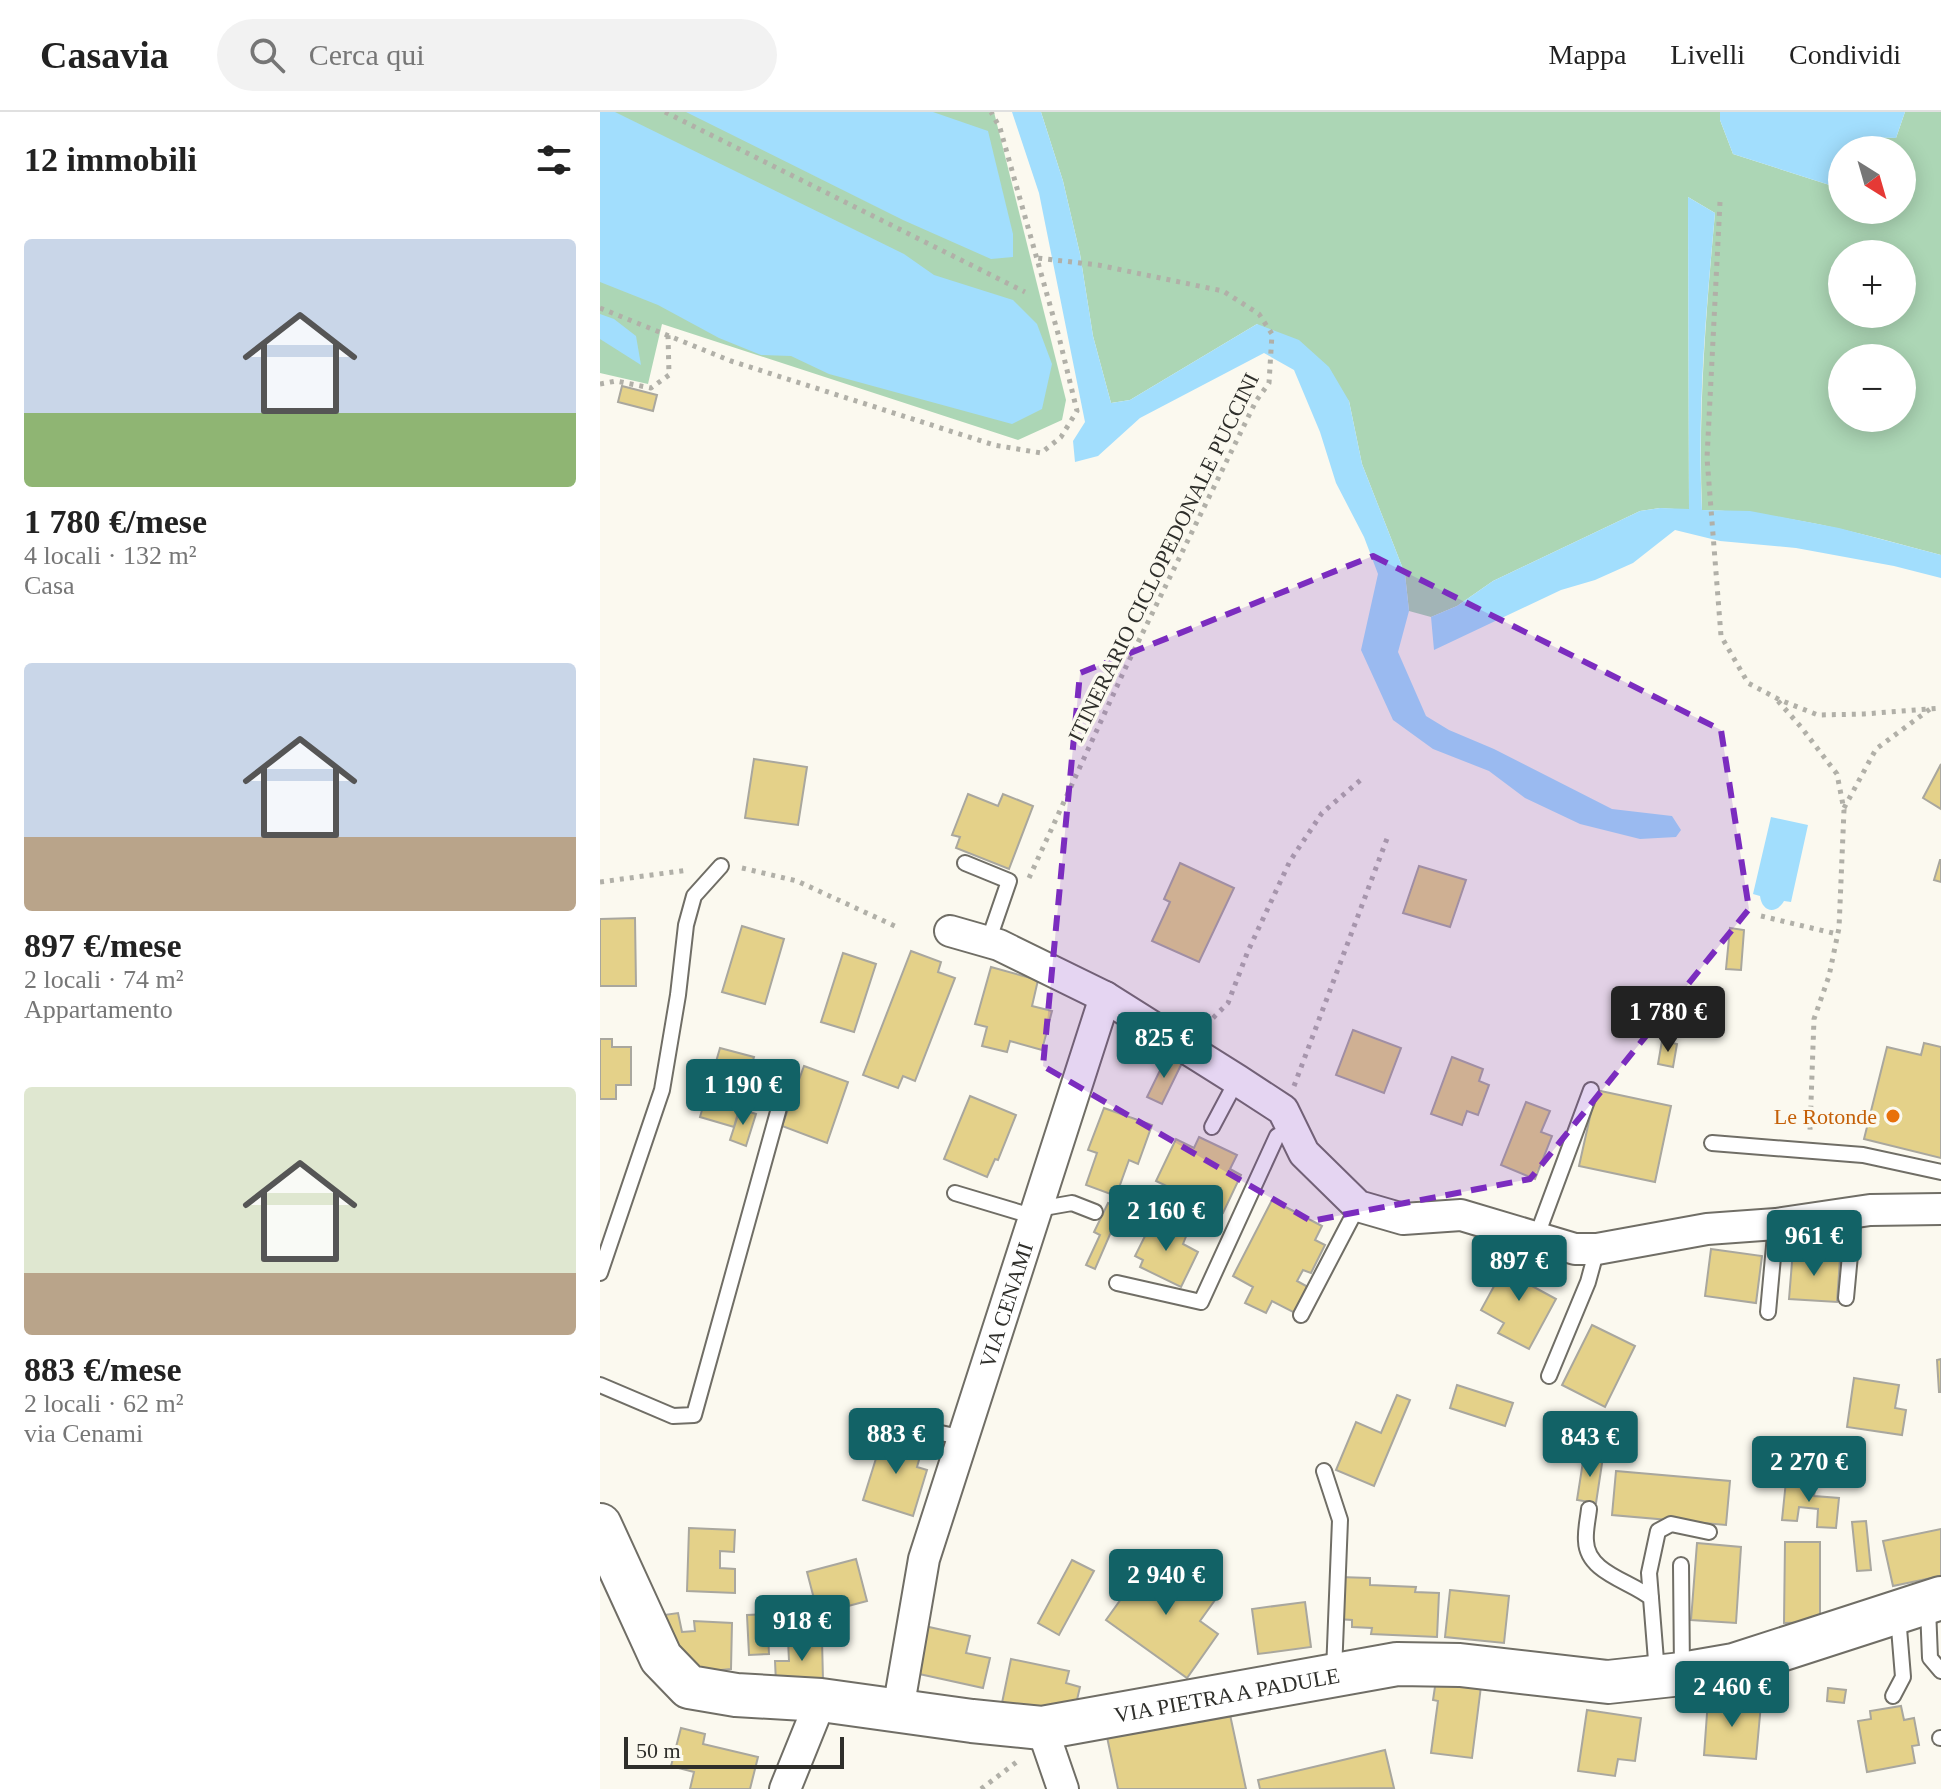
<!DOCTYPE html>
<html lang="it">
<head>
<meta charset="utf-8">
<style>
	:root { --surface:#fff; --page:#f2f2f2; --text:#222; --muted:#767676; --line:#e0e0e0; --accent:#126266 }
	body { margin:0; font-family:"Times New Roman",serif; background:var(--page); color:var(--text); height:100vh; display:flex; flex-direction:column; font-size:30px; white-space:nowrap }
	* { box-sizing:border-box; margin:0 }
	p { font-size:26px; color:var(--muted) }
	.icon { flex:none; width:44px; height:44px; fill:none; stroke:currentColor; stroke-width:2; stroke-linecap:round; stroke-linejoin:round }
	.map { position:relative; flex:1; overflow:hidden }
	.sheet { display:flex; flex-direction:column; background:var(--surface); width:600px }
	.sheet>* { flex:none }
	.needle { width:52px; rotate:143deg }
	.buttons { position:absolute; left:1228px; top:24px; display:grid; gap:16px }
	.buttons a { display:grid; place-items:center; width:88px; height:88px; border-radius:50%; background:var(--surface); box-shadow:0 4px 20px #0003; font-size:40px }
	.scale { position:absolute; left:24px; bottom:20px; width:220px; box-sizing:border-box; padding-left:8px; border:4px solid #2f2f2b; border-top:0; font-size:22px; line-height:28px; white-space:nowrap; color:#2f2f2b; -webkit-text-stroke:6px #fbf9ef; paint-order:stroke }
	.price { position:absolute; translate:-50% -68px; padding:0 18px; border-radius:8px; background:var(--accent); color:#fff; font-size:26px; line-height:52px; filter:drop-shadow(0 2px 4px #0008) }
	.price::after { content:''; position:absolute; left:50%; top:48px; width:24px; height:18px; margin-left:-12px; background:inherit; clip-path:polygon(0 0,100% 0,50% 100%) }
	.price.on { background:#222; color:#fff }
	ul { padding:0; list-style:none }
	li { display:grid; align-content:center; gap:16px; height:424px; padding:0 24px }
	li span { display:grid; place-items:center; height:248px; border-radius:8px; color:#555 }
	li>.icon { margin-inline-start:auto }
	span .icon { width:144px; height:144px; fill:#fffc; stroke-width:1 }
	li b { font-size:34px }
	h2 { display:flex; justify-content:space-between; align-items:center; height:96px; padding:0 24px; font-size:34px }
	header { display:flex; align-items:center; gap:48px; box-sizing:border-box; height:112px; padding:0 40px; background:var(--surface); border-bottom:2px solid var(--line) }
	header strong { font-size:38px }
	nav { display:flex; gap:44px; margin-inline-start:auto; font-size:28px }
	.search { width:560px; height:72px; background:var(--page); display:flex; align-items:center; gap:20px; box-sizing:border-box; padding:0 28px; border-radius:44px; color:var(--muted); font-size:30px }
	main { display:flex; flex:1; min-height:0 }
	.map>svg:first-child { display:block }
	.green { fill:#acd6b5; fill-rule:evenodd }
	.water { fill:#a2defd }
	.building { fill:#e4d189; stroke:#a9a79e; stroke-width:2 }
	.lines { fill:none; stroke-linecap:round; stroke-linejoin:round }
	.lane-casing { stroke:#706e66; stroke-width:18 }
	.street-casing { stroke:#706e66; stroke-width:34 }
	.secondary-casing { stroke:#706e66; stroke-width:46 }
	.path { stroke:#b1b0a8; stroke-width:5; stroke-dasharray:4 6; stroke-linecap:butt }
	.lane { stroke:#fff; stroke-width:14 }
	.street { stroke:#fff; stroke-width:30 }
	.secondary { stroke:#fff; stroke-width:42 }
	.marked { fill:#7b2cbf; fill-opacity:0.2; stroke:#7b2cbf; stroke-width:6; stroke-dasharray:16 10; stroke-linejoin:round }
	.food-dot { fill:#e8710a; stroke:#fbf9ef; stroke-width:3 }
	.labels { text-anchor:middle; stroke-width:7; stroke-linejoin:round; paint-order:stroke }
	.street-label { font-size:22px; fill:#2f2f2b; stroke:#fbf9ef }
	.food-label { font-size:22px; fill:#c56008; stroke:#fbf9ef; text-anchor:end }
</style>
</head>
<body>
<header>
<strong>Casavia</strong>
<div class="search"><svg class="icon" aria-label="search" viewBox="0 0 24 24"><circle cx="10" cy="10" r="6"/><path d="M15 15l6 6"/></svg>Cerca qui</div>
<nav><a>Mappa</a><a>Livelli</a><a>Condividi</a></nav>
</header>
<main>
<section class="sheet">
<h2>12 immobili<svg class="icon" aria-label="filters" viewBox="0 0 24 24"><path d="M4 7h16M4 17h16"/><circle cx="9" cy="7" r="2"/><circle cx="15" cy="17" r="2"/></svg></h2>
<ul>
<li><span style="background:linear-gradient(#c9d6e8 70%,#8fb573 0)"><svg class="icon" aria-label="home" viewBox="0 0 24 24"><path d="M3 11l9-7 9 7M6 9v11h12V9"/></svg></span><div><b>1 780 €/mese</b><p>4 locali · 132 m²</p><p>Casa</p></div></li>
<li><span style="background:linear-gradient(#c9d6e8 70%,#b9a48a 0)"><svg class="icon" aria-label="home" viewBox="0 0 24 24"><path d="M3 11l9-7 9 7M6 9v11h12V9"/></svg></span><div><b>897 €/mese</b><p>2 locali · 74 m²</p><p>Appartamento</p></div></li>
<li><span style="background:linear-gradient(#dfe7d0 75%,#b9a48a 0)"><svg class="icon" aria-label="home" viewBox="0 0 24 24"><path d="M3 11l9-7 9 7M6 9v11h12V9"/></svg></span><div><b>883 €/mese</b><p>2 locali · 62 m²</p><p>via Cenami</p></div></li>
</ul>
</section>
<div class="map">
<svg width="1341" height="1677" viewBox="0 0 1341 1677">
	<rect width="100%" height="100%" fill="#fbf9ef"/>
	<g class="green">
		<polygon points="0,0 394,0 466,288 462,308 418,328 62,212 48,272 0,261"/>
		<path d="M 441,0 L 1120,0 L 1120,8 L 1133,42 L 1242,77 L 1242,98 L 1302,98 L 1302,38 L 1270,38 L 1266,25 L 1296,26 L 1305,0 L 1341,0 L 1341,443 C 1260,421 1185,400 1102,398 C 1098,299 1106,200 1115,101 L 1088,85 L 1089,398 L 1060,396 L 1040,399 L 893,469 L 857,494 L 831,505 L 809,499 L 805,462 L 762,352 L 749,289 L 657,212 L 530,288 L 511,291 L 493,224 L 480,142 L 463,69 ZM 1242,142 L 1302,142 L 1302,202 L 1242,202 ZM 1242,246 L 1302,246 L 1302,306 L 1242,306 Z"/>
	</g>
	<g class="water">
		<polygon points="0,0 15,0 304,142 334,163 413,188 437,212 452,252 442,297 412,312 229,262 191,244 161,243 119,226 58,193 0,170"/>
		<polygon points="86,0 333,0 388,19 413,122 413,145 391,147 303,108"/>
		<polygon points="412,0 441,0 463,69 480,142 493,224 511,291 530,288 657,212 699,228 729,255 749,289 762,352 805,462 809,499 798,540 826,604 849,618 894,637 1012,697 1072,704 1081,718 1076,725 1040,727 980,712 925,686 889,659 833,637 793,608 761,538 778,462 764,425 736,371 720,320 694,258 664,241 540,306 498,344 475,350 473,329 485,310 439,81"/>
		<polygon points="1120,0 1305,0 1296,26 1267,25 1270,38 1242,38 1242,77 1133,42 1120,8"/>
		<path d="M 1088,85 L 1115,101 C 1106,200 1097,298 1102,398 L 1150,399 L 1239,416 L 1341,443 L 1341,466 L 1294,454 L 1196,436 L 1120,429 L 1075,418 L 1033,451 L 995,468 L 961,478 L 834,538 L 831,505 L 857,494 L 893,469 L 1040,399 L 1060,396 L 1089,397 Z"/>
		<polygon points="0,202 14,207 36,224 41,253 0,227"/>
		<path d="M 1171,705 L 1208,713 L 1191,790 L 1184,789 C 1176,803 1162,800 1160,784 L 1153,782 Z"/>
	</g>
	<g class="building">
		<polygon points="22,274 57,283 53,299 18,290"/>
		<polygon points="154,647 207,655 198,713 145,706"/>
		<polygon points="1341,652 1341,697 1323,686"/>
		<polygon points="368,682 398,694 403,682 433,694 409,757 356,736 360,725 352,723"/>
		<polygon points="1340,748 1341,748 1341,770 1334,768"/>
		<polygon points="580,751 634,776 599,850 552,829 570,790 564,787"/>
		<polygon points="819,754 866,768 850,815 803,801"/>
		<polygon points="35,806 36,874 0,874 0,807"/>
		<polygon points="142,814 184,827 165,892 122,880"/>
		<polygon points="1130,816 1144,818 1141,858 1126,857"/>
		<polygon points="311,839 341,850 338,860 355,866 315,969 303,964 298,976 263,963"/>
		<polygon points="243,841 276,852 254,920 221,910"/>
		<polygon points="391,855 438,868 432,894 452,899 442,938 410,929 407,940 382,934 387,915 375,912"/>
		<polygon points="753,918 801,936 784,981 736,963"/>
		<polygon points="0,927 12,927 12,935 31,935 31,973 16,973 16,987 0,987"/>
		<polygon points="1062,929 1077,932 1073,955 1058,952"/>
		<polygon points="1324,931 1341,935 1341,1046 1264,1027 1287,935 1321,943"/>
		<polygon points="120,936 154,945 134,1015 100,1005"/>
		<polygon points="567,944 582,951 562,992 547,985"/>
		<polygon points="852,945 883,957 879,969 889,973 878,1003 867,999 862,1013 831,1002"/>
		<polygon points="204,954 248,970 227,1031 182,1014"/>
		<polygon points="996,978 1071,994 1055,1070 979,1054"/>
		<polygon points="370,984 416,1003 398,1048 395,1047 387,1065 344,1047"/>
		<polygon points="926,990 950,999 941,1020 952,1024 935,1067 901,1053"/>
		<polygon points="504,996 552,1013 538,1052 529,1048 516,1084 486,1073 497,1041 488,1038"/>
		<polygon points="140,997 156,1002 146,1034 130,1028"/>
		<polygon points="599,1025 637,1043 630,1057 641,1063 623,1101 556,1069 576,1027 594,1036"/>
		<polygon points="672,1088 722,1114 715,1128 725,1133 711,1161 703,1158 697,1169 708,1175 695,1201 672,1189 666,1201 645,1191 653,1175 633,1164"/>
		<polygon points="508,1091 521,1097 495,1157 486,1153 500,1123 494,1120"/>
		<polygon points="554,1106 587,1122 583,1132 598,1140 581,1175 540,1155 543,1148 535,1144"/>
		<polygon points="1111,1137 1162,1144 1156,1191 1105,1184"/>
		<polygon points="1193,1138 1213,1139 1213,1145 1240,1147 1237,1190 1189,1187"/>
		<polygon points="911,1143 940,1159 932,1174 956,1187 929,1237 898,1221 904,1211 881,1198"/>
		<polygon points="992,1213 1035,1234 1005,1295 962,1273"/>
		<polygon points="1341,1247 1341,1280 1339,1280 1337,1248"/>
		<polygon points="1254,1266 1299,1273 1295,1296 1306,1298 1302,1323 1247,1315"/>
		<polygon points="857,1273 913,1291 905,1314 850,1296"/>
		<polygon points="797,1283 810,1288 774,1374 736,1358 756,1310 781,1321"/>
		<polygon points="284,1321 323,1334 317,1355 327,1358 313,1404 263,1388"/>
		<polygon points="984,1343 1003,1345 996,1391 977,1388"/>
		<polygon points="1016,1359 1130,1369 1126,1413 1012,1403"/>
		<polygon points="1186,1369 1216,1371 1214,1384 1239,1386 1236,1416 1217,1415 1218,1397 1199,1395 1197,1409 1182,1408"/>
		<polygon points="1266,1409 1271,1458 1257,1459 1252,1410"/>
		<polygon points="89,1416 135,1418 134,1440 120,1439 120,1456 135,1457 135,1481 87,1479"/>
		<polygon points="1341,1417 1341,1464 1293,1474 1283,1429"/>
		<polygon points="1185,1430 1220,1430 1220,1510 1184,1511"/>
		<polygon points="1097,1431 1141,1435 1136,1511 1091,1508"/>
		<polygon points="552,1444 615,1488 600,1509 618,1522 587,1566 506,1508"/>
		<polygon points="256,1447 267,1489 218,1502 207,1460"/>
		<polygon points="472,1448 494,1459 459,1523 438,1511"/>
		<polygon points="739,1465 770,1466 770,1473 816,1475 815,1480 839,1481 837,1525 771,1522 772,1516 752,1515 752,1508 737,1507"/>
		<polygon points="850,1478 909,1484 904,1531 845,1525"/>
		<polygon points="705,1490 711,1535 658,1542 652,1497"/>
		<polygon points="78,1501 82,1520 95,1519 94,1509 132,1511 131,1557 81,1562 64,1503"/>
		<polygon points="167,1502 169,1542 149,1543 147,1503"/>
		<polygon points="320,1513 370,1524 366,1541 390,1546 383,1576 310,1560"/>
		<polygon points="222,1527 223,1569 176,1571 175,1549 189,1549 188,1528"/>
		<polygon points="411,1547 469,1559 466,1571 480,1575 473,1605 402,1591"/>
		<polygon points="836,1568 881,1574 872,1646 831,1641 838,1589 833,1588"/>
		<polygon points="1228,1576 1246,1578 1244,1591 1227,1589"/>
		<polygon points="1108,1588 1161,1592 1156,1647 1104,1643"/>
		<polygon points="1301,1594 1304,1608 1314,1606 1319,1633 1312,1634 1315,1651 1267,1660 1258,1609 1271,1607 1270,1599"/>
		<polygon points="629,1598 646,1677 518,1677 507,1625"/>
		<polygon points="987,1598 1041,1606 1035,1649 1018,1647 1015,1664 978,1659"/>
		<polygon points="81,1616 105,1622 103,1632 158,1645 150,1677 90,1677 94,1660 71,1654"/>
		<polygon points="785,1638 794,1676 660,1677 658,1668"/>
	</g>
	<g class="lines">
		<g class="lane-casing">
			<g id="lane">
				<polyline points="365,751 409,769 388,830"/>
				<polyline points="612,1015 637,968"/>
				<polyline points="1112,1031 1263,1043 1341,1060"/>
				<polyline points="355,1081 435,1105"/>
				<polyline points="438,1097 472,1091 495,1100"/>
				<polyline points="936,1126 991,978"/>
				<polyline points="0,1161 62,978 78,883 86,813 94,784 121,754"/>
				<polyline points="517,1171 601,1190 677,1024 692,1017"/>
				<polyline points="1246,1186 1254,1100"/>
				<polyline points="1168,1200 1176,1112"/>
				<polyline points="701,1203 758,1094"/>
				<polyline points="949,1264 988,1170 997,1137"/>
				<polyline points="0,1273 73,1304 94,1303 189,960"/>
				<polyline points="294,1311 364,1326"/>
				<polyline points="724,1359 740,1408 734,1560"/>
				<path d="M 989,1397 C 988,1407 985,1419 986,1429 C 987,1461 1031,1469 1051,1486 L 1057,1561"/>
				<polyline points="1081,1453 1082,1560"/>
				<polyline points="1051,1486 1049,1461 1058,1419 1071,1412 1109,1420"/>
				<polyline points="1328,1496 1330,1546 1341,1559"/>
				<polyline points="1293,1584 1303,1565 1298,1504"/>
				<polyline points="1340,1626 1341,1626"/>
			</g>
		</g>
		<g class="street-casing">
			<g id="street">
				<polyline points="350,819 399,833 505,885 637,968 683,998 704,1041 758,1094 803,1107 861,1103 975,1137 997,1137 1107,1117 1176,1112 1270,1098 1341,1097"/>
				<path id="s1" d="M 298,1598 L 324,1447 L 505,885"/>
				<polyline points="442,1616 463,1677"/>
				<polyline points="185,1677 221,1588"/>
			</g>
		</g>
		<g class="secondary-casing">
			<g id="secondary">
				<path id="s2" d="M 0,1413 L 61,1546 L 89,1575 L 136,1583 L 221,1588 L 372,1609 L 442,1616 L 797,1552 L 860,1553 L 1008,1570 L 1082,1562 L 1134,1553 L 1341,1486"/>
			</g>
		</g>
		<g class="path">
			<polyline points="65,0 425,180"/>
			<polyline points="1120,90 1107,346 1121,524 1148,571 1180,588 1218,603 1264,602 1341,596"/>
			<polyline points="0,196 131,249 394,333 441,341 461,325 477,299 459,225 400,16 391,0"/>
			<polyline points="0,272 16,269 51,276 69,263 68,223"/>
			<polyline points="1178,589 1201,615 1237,662 1244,698 1239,816 1229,864 1214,907 1210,1018"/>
			<polyline points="1244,696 1276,637 1330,597"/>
			<polyline points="142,756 197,769 297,815"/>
			<polyline points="429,766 524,559 656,289 669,271 672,222 659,202 623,179 498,153 437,146"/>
			<polyline points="0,770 88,758"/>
			<polyline points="1161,804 1237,822"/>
			<polyline points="606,913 628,891 648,839 690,749 722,701 763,666"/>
			<polyline points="694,974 788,724"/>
			<polyline points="381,1677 418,1649"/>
		</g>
		<use href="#lane" class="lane"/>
		<use href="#street" class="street"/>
		<use href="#secondary" class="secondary"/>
	</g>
	<path class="marked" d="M 773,444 L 1121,618 L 1149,797 L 930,1067 L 711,1109 L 443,954 L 480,561 Z"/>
	<circle class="food-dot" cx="1293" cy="1004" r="8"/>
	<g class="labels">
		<g class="street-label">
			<text transform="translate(563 445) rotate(-64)" y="8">ITINERARIO CICLOPEDONALE PUCCINI</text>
			<text dy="8" stroke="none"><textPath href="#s1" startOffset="420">VIA CENAMI</textPath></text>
			<text dy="8" stroke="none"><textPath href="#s2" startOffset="730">VIA PIETRA A PADULE</textPath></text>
		</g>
		<g class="food-label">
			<text x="1277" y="1012">Le Rotonde</text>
		</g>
	</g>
</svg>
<div class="buttons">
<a><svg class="needle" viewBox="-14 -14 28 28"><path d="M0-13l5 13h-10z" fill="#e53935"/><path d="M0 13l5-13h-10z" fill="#767676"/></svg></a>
<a>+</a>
<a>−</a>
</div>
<div class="scale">50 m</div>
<b class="price on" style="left:1068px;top:942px">1 780 €</b>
<b class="price" style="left:564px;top:968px">825 €</b>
<b class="price" style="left:143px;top:1015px">1 190 €</b>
<b class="price" style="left:566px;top:1141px">2 160 €</b>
<b class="price" style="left:1214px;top:1166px">961 €</b>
<b class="price" style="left:919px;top:1191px">897 €</b>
<b class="price" style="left:296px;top:1364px">883 €</b>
<b class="price" style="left:990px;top:1367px">843 €</b>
<b class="price" style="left:1209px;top:1392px">2 270 €</b>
<b class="price" style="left:566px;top:1505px">2 940 €</b>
<b class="price" style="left:202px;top:1551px">918 €</b>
<b class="price" style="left:1132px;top:1617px">2 460 €</b>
</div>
</main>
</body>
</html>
